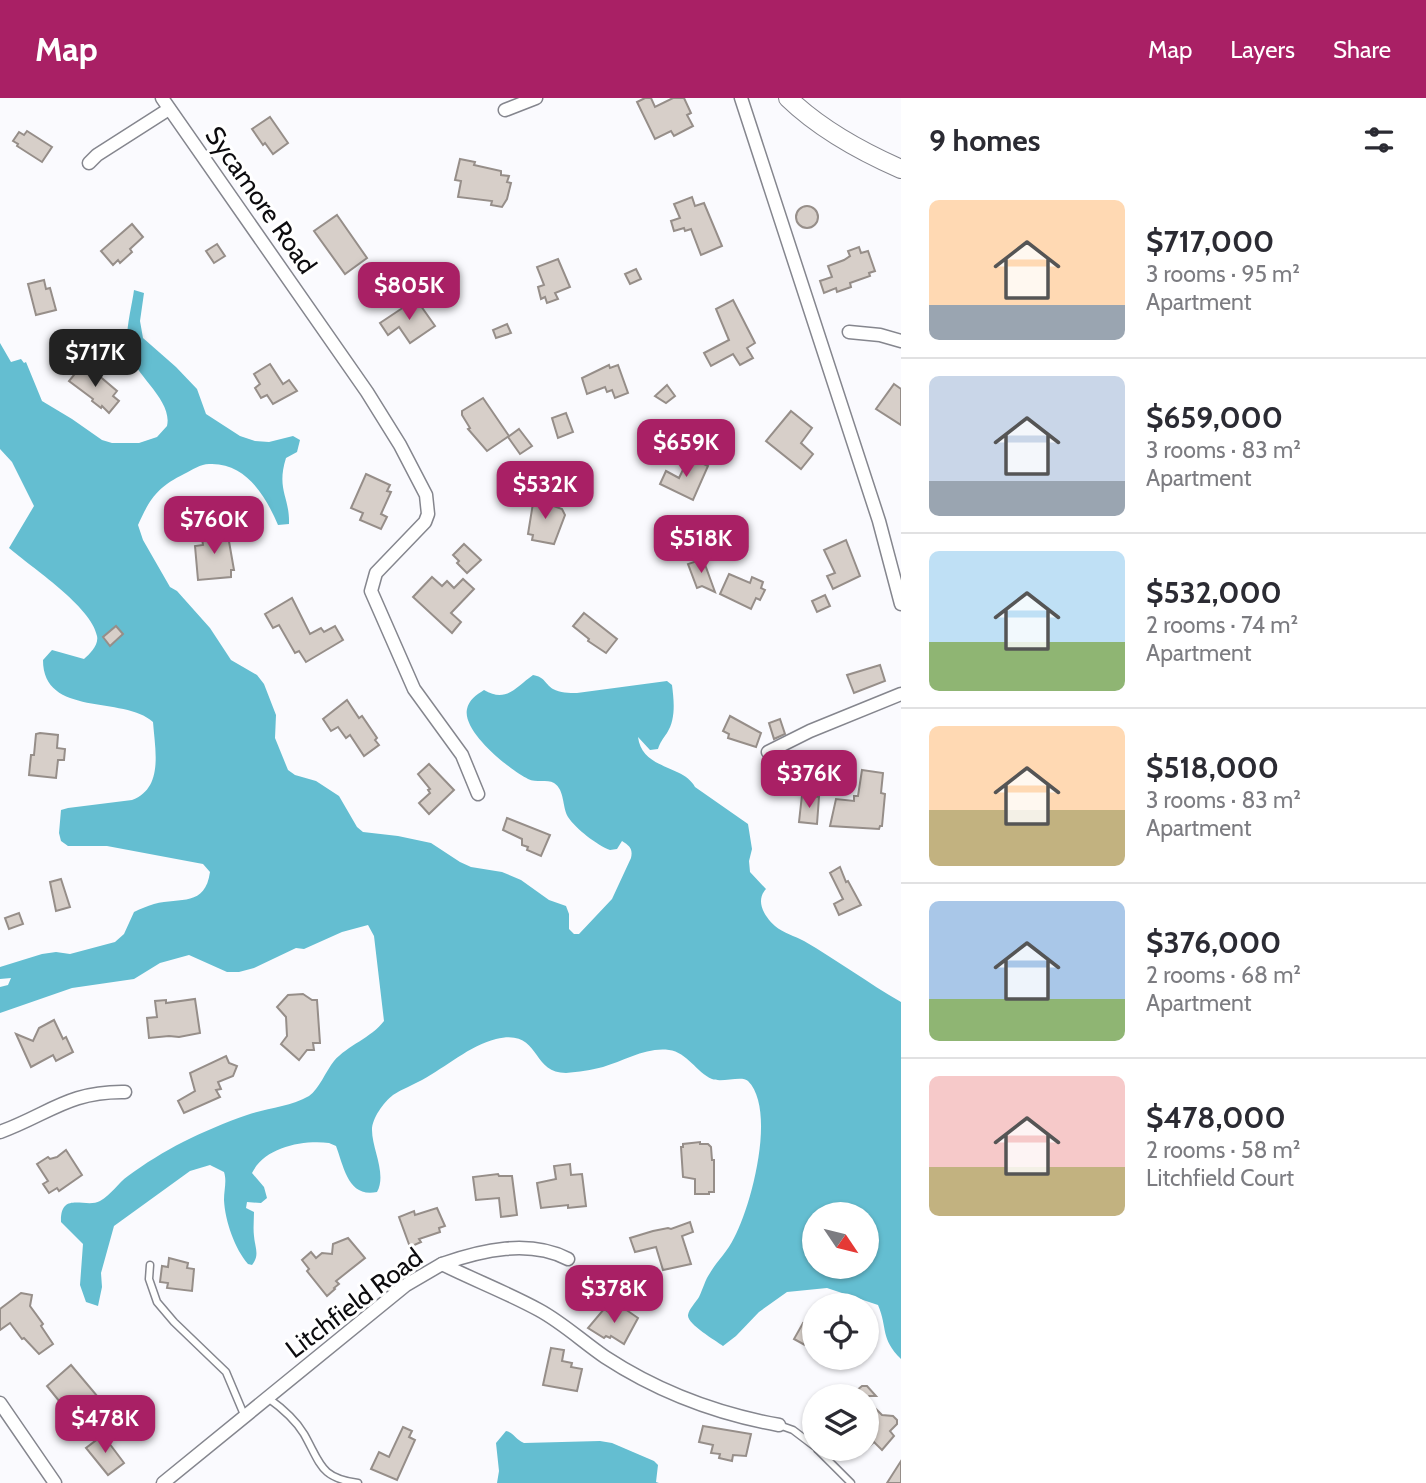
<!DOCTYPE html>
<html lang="en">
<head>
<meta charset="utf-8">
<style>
	:root { --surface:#fff; --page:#f2f2f3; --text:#2b2b33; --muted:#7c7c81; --line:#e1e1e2; --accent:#a92065 }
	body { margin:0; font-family:Cabin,sans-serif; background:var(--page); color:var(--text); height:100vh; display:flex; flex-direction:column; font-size:26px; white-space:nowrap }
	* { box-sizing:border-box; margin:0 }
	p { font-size:23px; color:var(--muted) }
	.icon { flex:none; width:38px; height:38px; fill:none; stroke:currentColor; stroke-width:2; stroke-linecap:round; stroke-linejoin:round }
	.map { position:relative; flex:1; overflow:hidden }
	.panel { display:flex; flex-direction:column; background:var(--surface); width:525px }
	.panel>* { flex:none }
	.needle { width:46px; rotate:125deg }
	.fabs { position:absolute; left:802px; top:1104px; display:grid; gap:14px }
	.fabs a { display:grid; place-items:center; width:77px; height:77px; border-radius:50%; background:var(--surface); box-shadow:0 2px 5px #0004; font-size:35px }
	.price { position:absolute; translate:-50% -60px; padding:0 16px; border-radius:14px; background:var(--accent); color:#fff; font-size:23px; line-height:46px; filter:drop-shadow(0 2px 4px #0008) }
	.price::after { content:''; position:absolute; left:50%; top:42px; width:21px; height:16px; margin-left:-10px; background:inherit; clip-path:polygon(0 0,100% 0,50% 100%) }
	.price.selected { background:#222; color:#fff }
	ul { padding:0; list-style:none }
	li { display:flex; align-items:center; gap:21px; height:175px; padding:0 28px }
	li+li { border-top:2px solid var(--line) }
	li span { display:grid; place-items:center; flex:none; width:196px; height:140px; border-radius:10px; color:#555 }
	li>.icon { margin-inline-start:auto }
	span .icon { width:84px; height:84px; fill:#fffc; stroke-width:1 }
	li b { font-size:30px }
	h2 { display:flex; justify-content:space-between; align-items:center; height:84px; padding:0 28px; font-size:30px }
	header { display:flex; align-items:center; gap:42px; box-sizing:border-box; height:98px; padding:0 35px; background:var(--accent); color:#fff }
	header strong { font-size:33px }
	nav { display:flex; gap:38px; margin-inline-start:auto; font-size:24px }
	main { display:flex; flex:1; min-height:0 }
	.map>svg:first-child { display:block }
	.water { fill:#64bed1; fill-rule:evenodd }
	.building { fill:#d7cfc9; stroke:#968e89; stroke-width:2 }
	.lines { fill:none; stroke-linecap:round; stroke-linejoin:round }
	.lane-casing { stroke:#85868e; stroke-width:9 }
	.street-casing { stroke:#85868e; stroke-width:15 }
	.secondary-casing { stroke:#85868e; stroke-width:20 }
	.lane { stroke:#fff; stroke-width:6 }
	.street { stroke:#fff; stroke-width:12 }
	.secondary { stroke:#fff; stroke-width:18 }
	.labels { text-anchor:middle; stroke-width:6; stroke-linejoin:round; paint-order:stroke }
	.street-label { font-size:26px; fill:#0c0b0e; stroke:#fff }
</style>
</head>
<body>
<header>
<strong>Map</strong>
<nav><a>Map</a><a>Layers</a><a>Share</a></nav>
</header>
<main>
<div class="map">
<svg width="901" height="1385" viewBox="0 0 901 1385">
	<rect width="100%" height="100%" fill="#fafafe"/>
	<g class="water">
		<path d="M 134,192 L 144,195 L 140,223 L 143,240 L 176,269 L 197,291 L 206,316 L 240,338 L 255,343 L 269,344 L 293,338 L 300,342 L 297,354 L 286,360 C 276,392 290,399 289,426 L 278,427 C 266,399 246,364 209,366 C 201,366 192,372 184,376 C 158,389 150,400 138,427 L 143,442 L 170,489 L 177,493 L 210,530 L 231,562 L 257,577 L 264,586 L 276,617 L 275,640 L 288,672 L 295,677 L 316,683 L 339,698 L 357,729 L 363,734 L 398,738 L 431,745 L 460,764 L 471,769 L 502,774 L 521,782 L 549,802 L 566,808 L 569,816 L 569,831 L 574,836 L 579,836 L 612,801 L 631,760 C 633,751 630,748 622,743 L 617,751 L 610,752 C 597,747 576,731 568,719 C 562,709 565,692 554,685 C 547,681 536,685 528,681 C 510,672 462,634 467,611 C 469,602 476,597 484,592 C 506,605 515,590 533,577 C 545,579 544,585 553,591 C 560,595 569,595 577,595 L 667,583 L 672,587 C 674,603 676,621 667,635 C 663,641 660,644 658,651 L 650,652 L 638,639 C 642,672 684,667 695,689 L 748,726 L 752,751 L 749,763 L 750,774 L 766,791 C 755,803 764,818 775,828 C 783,835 795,838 804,843 C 837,862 868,885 901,904 L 901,1261 C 880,1240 888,1231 878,1207 L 827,1190 L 787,1194 L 759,1214 L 736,1238 L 723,1248 C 715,1242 687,1226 688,1217 C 689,1211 696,1204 699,1199 C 703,1191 705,1182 710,1175 C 717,1163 728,1153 734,1140 C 751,1109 777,1012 748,983 C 742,977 722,985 712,981 C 697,975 687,954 669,952 C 646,949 624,963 603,969 C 592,972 578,974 566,975 C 530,975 541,930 496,941 C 469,948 446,969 422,982 C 413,987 402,991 393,997 C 384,1004 372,1020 372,1032 C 372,1051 387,1076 377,1094 C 348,1100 344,1069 336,1048 L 329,1045 C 302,1042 265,1049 252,1075 L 264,1089 L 267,1100 L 261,1105 L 247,1104 L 246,1110 L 254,1114 C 254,1122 253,1130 254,1138 C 255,1150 260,1157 252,1167 L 248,1166 C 235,1151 225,1123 224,1102 C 224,1092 227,1083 224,1074 L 210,1067 L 190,1073 L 114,1128 L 101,1175 L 102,1189 L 98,1208 L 86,1204 L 80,1187 L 83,1146 L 61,1124 C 60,1092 86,1111 100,1103 C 111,1097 118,1085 128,1078 C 144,1066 165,1053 183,1044 C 203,1034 226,1024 247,1017 C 267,1010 290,1009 309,998 C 319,991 326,973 334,963 C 348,947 371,940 384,923 L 374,838 L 368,827 L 342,834 L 304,851 L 296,850 L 254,870 L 239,874 L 227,874 L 189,857 L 160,865 L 134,881 L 72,890 L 0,915 L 0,889 L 8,887 L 11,880 L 0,881 L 0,869 L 42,856 L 56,854 L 70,856 L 115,844 L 124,836 L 134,814 C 140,811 147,808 154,806 C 181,799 205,809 210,774 L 203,766 L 107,748 L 68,748 L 61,743 L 59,735 L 61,712 L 68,710 L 132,702 C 164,690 155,652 153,624 C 124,597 43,620 43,562 L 52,552 L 84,561 C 90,556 99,547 97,538 C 92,509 31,469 9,450 L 34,408 L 12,364 L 0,351 L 0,245 L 11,264 L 21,261 L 24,265 L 26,264 L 42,303 L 72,321 L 102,342 L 112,345 L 139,345 L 157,339 L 167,328 C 173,302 135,278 128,252 C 124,237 132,208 134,192 ZM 814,1116 L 866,1116 L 866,1169 L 814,1169 Z"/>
		<path d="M 506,1333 C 513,1334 516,1342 524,1345 L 600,1343 L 612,1345 L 654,1363 L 658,1367 L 656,1384 L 659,1385 L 497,1385 L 499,1373 L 496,1345 Z"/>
	</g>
	<g class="building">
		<polygon points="645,0 651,0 655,9 673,0 684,0 691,15 687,17 693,28 674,38 671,33 655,41 637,4"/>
		<polygon points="270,19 288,45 273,56 265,45 263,47 252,31"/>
		<polygon points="27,33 52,49 42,64 17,48 18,46 13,43 19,34 24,37"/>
		<polygon points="460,61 475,64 474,67 501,73 501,77 509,78 507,84 511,85 507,101 502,109 491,107 492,103 458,99 461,83 455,82"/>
		<polygon points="692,99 695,108 704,105 722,148 701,157 691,131 685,133 684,130 674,133 671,123 680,120 674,106"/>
		<circle cx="807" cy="119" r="11"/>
		<polygon points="337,117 367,160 345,176 314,133"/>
		<polygon points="132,126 143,139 130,151 132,154 120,165 118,162 113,167 101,153"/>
		<polygon points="217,146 225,158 214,165 206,153"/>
		<polygon points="859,149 861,155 868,153 875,173 869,175 870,178 850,185 851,189 837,194 836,190 824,195 820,183 832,179 828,168 844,162 850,158 848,153"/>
		<polygon points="558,161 570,189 555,195 558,201 547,205 545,199 541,201 538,189 544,187 537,169"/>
		<polygon points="636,171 641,181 630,186 625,176"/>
		<polygon points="44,182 46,191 50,190 56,212 36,217 28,186"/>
		<polygon points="416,201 435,228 410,245 399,229 388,237 380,225"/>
		<polygon points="733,202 755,245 747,250 753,260 740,267 733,256 711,268 704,255 729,242 716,211"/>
		<polygon points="507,226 511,235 496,240 493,232"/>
		<polygon points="270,266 283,286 289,282 297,293 273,306 267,297 261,300 255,290 260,286 254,276"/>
		<polygon points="82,267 95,279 97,276 117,293 113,298 119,303 109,315 102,308 101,310 92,303 93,301 69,283"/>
		<polygon points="609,267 610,270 618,267 628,295 615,300 612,292 607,294 605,289 587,296 582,280"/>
		<polygon points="894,286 901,291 901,327 876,311"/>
		<polygon points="667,287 675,298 666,305 655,298"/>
		<polygon points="483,300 509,338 487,353 468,331 470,330 462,317 462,313"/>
		<polygon points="791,313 812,330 801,345 813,356 801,371 766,343"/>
		<polygon points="566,315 573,334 558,340 552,320"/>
		<polygon points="519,331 532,348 520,356 508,339"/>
		<polygon points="689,359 708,368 693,402 660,386 666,373 679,380"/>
		<polygon points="366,376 390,387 387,393 391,394 381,416 387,419 381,431 360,422 363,415 351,410"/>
		<polygon points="534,399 552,403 551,407 562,411 565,417 554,446 532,442 533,437 528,436"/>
		<polygon points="227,432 234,472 231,472 231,479 198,482 195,448 203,447 201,434"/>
		<polygon points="846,442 860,478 833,491 827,478 835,475 824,452"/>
		<polygon points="464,446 481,462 467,475 457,465 459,463 453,457"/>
		<polygon points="703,461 715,494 702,488 697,490 688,466"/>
		<polygon points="729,476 750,485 752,479 763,484 761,490 765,492 760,502 756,500 751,511 720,496"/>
		<polygon points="432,479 442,488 447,483 454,490 463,481 474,491 451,515 461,524 452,535 413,499"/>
		<polygon points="825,497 830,508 817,514 812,503"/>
		<polygon points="292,500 310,536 321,530 324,534 335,528 343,542 306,564 299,553 295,555 279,527 273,530 265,516"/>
		<polygon points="584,515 617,541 606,555 588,543 589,541 573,528"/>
		<polygon points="116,528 123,536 110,548 103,539"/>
		<polygon points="880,567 885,583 854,595 847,577"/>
		<polygon points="347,602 359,620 362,618 377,640 375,642 379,647 364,658 350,637 346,640 338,629 331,633 323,621"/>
		<polygon points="730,618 761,635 756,649 728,640 729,636 723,633"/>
		<polygon points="780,621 785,636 774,641 769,625"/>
		<polygon points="40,635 58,637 57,650 65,651 64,662 58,662 56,680 29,677 31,657 34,657 36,636"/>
		<polygon points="429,666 454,692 429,716 419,705 430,695 428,692 430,691 418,676"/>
		<polygon points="862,672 883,675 881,695 885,696 882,728 880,728 879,731 830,728 836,701 854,703 854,698 858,698"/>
		<polygon points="802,697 819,699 817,726 799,724"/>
		<polygon points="507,720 550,737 541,758 527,752 528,749 522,747 522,741 503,732"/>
		<polygon points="840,769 846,784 848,783 861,807 839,817 834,806 843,801 830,775"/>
		<polygon points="61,781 70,809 56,813 50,784"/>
		<polygon points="19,815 23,826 9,831 5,820"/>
		<polygon points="303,896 312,902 317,902 320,945 313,945 314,952 307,952 299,962 281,946 287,938 286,919 277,909 288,897"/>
		<polygon points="195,901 200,935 179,939 169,938 149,940 147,920 157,919 155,903 166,902 166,905"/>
		<polygon points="54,922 63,941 66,939 73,954 56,963 53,957 31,969 16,936 33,943 39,930"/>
		<polygon points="226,958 229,965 237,968 233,978 218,984 221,991 216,992 220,999 184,1015 178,1003 195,993 190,975"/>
		<polygon points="700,1044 700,1046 708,1046 711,1049 712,1062 714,1062 714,1094 709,1094 709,1096 695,1096 695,1081 683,1079 681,1049 683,1049 683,1046"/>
		<polygon points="66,1052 82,1077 59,1093 57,1090 49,1095 43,1086 48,1083 37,1066 48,1059 50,1061 57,1059"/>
		<polygon points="570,1066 571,1077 582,1076 586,1108 568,1110 568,1107 541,1110 537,1085 556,1081 554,1068"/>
		<polygon points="498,1076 499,1078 512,1078 517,1117 501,1119 499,1100 476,1102 473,1079"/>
		<polygon points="437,1110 445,1128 439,1130 440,1134 419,1141 421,1144 410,1149 399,1119 414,1113 415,1117"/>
		<polygon points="690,1124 693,1134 682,1138 691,1166 663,1172 656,1149 635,1154 630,1140 653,1133 668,1130 671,1131"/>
		<polygon points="348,1140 365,1160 336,1183 339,1186 334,1190 335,1191 327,1198 307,1173 309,1171 302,1162 311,1154 316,1160 322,1155 332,1156 333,1146"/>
		<polygon points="169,1160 188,1165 187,1170 194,1171 192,1193 167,1190 168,1185 160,1184 162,1168 168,1169"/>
		<polygon points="21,1195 32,1197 30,1208 43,1226 41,1228 53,1246 39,1256 24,1240 22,1241 10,1225 0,1232 0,1211"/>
		<polygon points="604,1211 610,1215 625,1211 638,1220 624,1246 611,1238 610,1240 606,1238 604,1240 588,1230"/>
		<polygon points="803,1225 814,1231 814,1252 794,1241"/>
		<polygon points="551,1250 564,1252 562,1263 572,1265 571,1269 582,1271 577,1293 543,1287"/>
		<polygon points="71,1267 98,1299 88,1306 90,1308 72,1319 47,1288"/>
		<polygon points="862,1288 867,1288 876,1298 850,1298"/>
		<polygon points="866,1301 882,1317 893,1318 897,1322 897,1326 890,1333 894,1338 882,1352 874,1344 866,1351"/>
		<polygon points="703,1328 751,1336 746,1358 733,1357 732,1363 719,1360 720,1356 711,1355 713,1347 699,1344"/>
		<polygon points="403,1329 412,1333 409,1339 415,1342 397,1382 371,1371 379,1354 389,1359"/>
		<polygon points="103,1337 124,1365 108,1377 86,1350"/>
		<polygon points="901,1363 901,1385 887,1385"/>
	</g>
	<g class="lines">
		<g class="lane-casing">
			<g id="lane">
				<polyline points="150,1167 149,1181 157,1204 174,1224 226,1274 245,1319"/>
				<path d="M 268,1300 C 282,1310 295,1321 304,1336 C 321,1366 320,1380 358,1385"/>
				<polyline points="779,1327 793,1332 814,1348"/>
				<polyline points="817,1351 851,1385"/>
			</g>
		</g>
		<g class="street-casing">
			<g id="street">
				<polyline points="162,0 367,294 400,347 426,397 428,416 425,424 376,475 371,493 414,591 462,657 478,696"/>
				<polyline points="741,0 879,423 901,506"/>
				<polyline points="505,12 536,0"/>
				<polyline points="89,65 97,57 169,11"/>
				<polyline points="849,234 880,237 901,243"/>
				<polyline points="768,654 810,633 901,596"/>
				<path d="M 0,1034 C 49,1016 69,993 125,994"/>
				<path d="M 442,1166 C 482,1152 529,1141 568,1161"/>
				<polyline points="0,1305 55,1385"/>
				<path d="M 163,1385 L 406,1187 L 442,1166 C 474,1182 508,1195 539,1212 C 563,1225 583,1244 605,1259 C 657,1293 718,1316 779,1327"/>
			</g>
		</g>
		<g class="secondary-casing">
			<path id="secondary" d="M 788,0 C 820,31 860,53 901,71"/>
		</g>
		<use href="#lane" class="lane"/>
		<use href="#street" class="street"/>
		<use href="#secondary" class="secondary"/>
	</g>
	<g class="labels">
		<g class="street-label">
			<text transform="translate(261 102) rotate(55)" y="9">Sycamore Road</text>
			<text transform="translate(354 1205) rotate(-37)" y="9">Litchfield Road</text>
		</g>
	</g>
</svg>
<div class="fabs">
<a><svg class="needle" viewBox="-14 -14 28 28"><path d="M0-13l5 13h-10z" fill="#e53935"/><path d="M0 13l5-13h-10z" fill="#7c7c81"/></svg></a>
<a><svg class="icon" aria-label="locate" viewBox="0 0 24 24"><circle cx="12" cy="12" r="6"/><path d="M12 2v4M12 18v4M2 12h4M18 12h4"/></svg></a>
<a><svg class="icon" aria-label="layers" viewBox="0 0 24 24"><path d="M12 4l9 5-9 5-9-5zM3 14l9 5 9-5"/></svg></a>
</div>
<b class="price" style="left:409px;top:224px">$805K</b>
<b class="price selected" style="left:95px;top:291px">$717K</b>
<b class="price" style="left:686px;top:381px">$659K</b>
<b class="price" style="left:545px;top:423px">$532K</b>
<b class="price" style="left:214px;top:458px">$760K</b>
<b class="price" style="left:701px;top:477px">$518K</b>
<b class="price" style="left:809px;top:712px">$376K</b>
<b class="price" style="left:614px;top:1227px">$378K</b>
<b class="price" style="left:105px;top:1357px">$478K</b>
</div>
<section class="panel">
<h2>9 homes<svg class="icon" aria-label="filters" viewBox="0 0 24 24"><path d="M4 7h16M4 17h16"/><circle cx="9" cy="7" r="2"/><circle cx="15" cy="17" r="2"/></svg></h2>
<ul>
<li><span style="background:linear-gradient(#ffd9b3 75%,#9aa5b1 0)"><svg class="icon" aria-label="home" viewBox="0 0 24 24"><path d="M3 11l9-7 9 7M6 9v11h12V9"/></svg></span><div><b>$717,000</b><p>3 rooms · 95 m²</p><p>Apartment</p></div></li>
<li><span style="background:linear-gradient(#c9d6e8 75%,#9aa5b1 0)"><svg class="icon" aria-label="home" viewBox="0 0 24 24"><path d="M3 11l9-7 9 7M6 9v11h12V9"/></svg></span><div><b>$659,000</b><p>3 rooms · 83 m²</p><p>Apartment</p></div></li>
<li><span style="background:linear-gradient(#bfe0f5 65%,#8fb573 0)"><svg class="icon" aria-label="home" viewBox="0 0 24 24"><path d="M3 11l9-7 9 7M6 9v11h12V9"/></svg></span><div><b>$532,000</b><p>2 rooms · 74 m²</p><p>Apartment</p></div></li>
<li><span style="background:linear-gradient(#ffd9b3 60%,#c2b280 0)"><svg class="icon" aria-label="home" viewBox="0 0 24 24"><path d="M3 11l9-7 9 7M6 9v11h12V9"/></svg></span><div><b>$518,000</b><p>3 rooms · 83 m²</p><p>Apartment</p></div></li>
<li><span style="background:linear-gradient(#a9c7e8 70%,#8fb573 0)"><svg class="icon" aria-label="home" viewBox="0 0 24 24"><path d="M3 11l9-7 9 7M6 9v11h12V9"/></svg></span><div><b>$376,000</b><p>2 rooms · 68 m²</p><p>Apartment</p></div></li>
<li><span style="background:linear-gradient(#f6c9c9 65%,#c2b280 0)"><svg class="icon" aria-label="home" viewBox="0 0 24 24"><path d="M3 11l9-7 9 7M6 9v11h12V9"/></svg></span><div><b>$478,000</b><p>2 rooms · 58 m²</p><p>Litchfield Court</p></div></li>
</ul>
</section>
</main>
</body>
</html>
